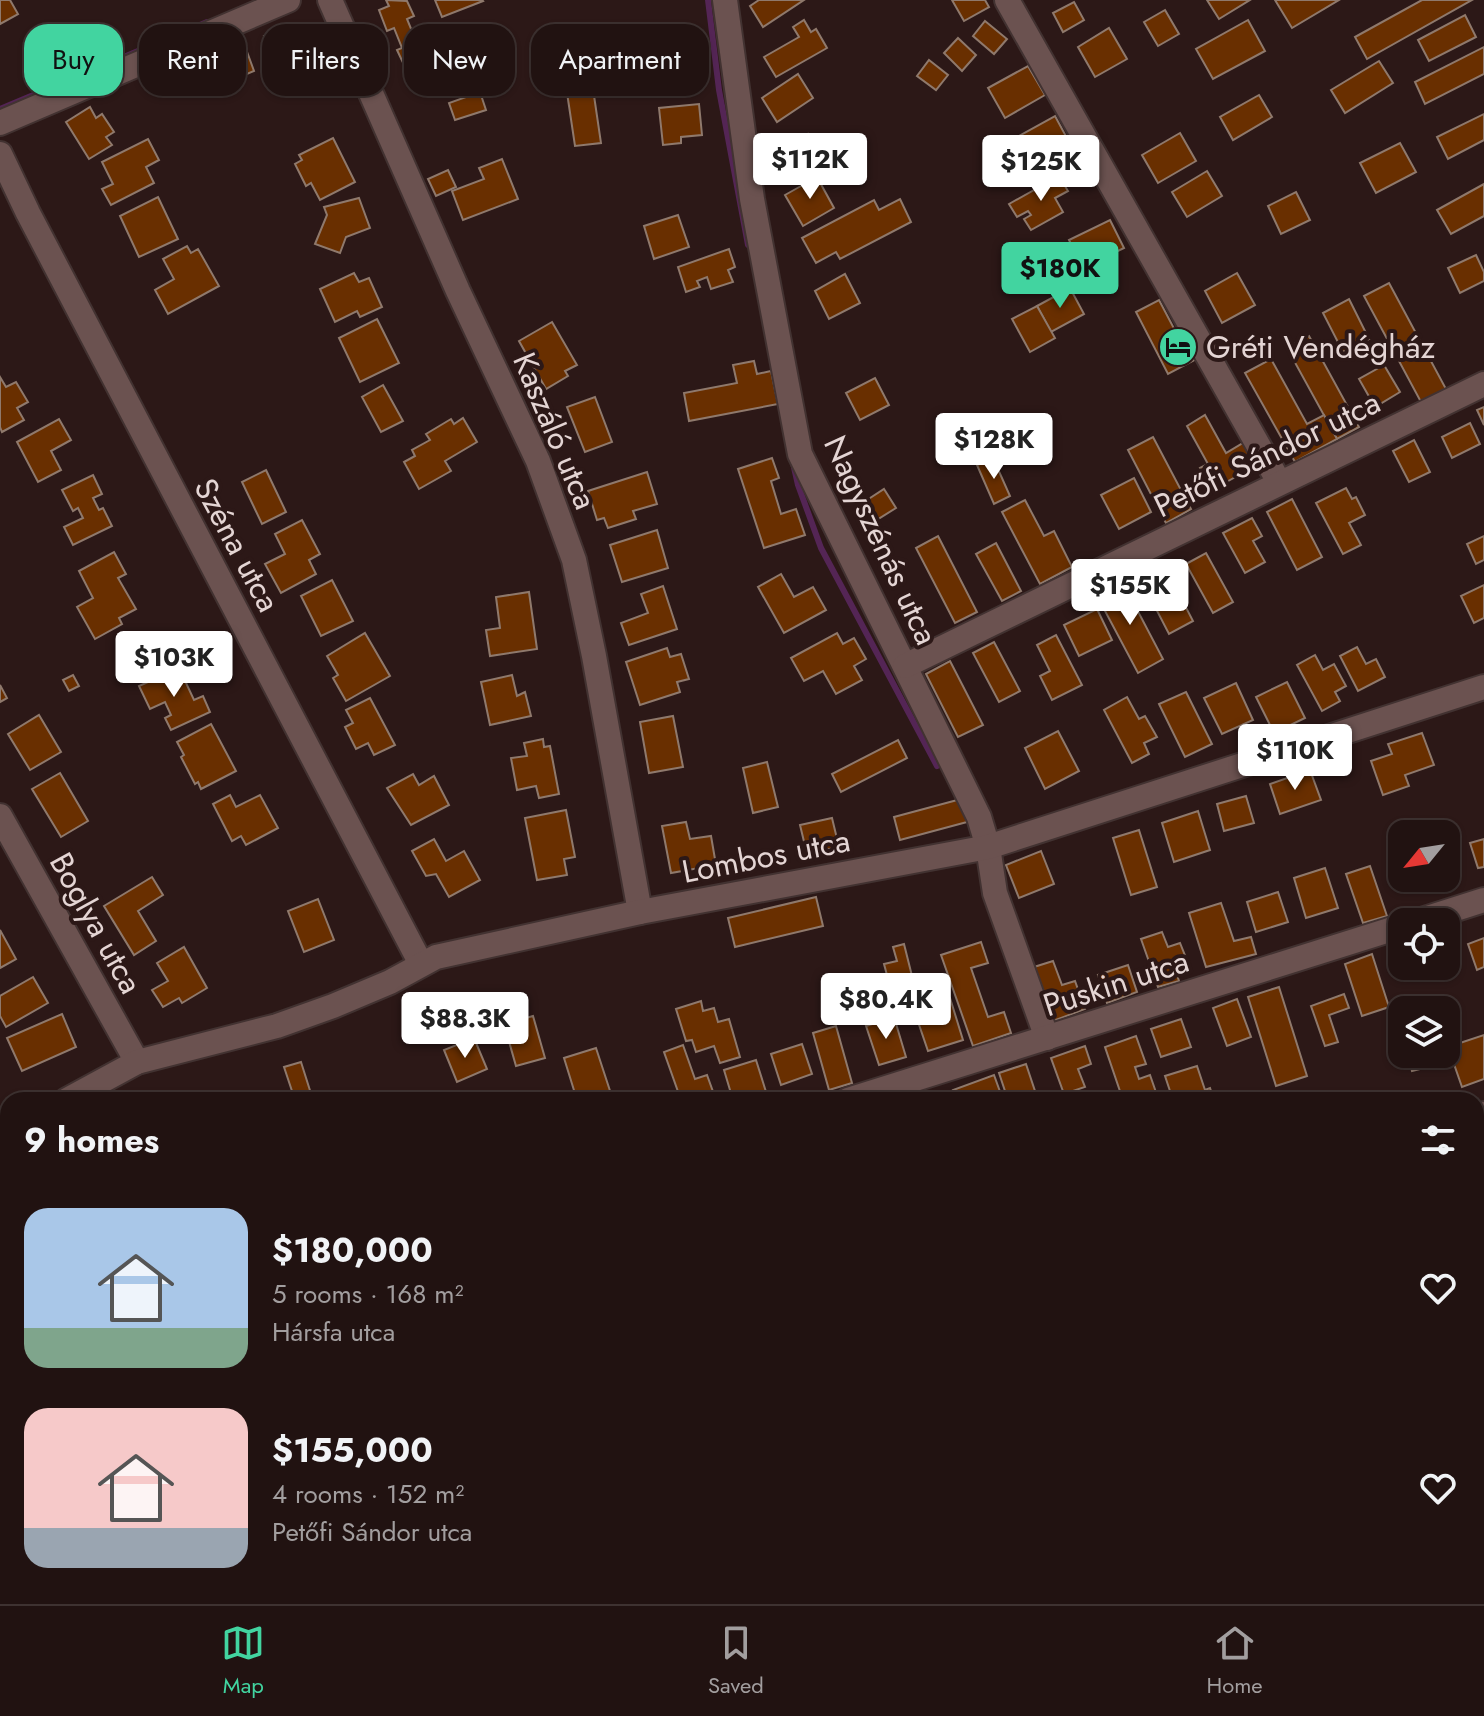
<!DOCTYPE html>
<html lang="en">
<head>
<meta charset="utf-8">
<style>
	:root { --surface:#211211; --page:#2d201f; --text:#f1f3f6; --muted:#a29e9f; --line:#3e3231; --accent:#42d4a0 }
	body { margin:0; font-family:Jost,sans-serif; background:var(--page); color:var(--text); height:100vh; display:flex; flex-direction:column; font-size:30px; white-space:nowrap }
	* { box-sizing:border-box; margin:0 }
	p { font-size:26px; color:var(--muted) }
	.icon { flex:none; width:44px; height:44px; fill:none; stroke:currentColor; stroke-width:2; stroke-linecap:round; stroke-linejoin:round }
	.map { position:relative; flex:1; overflow:hidden }
	.panel { position:absolute; left:0px; top:1092px; width:1484px; height:512px; display:flex; flex-direction:column; background:var(--surface); border-radius:24px 24px 0 0; box-shadow:0 2px 6px #0004,0 0 0 2px var(--line) }
	.panel>* { flex:none }
	.top-card { position:absolute; left:24px; top:24px; width:800px; height:72px; display:flex; gap:16px }
	.needle { width:52px; rotate:240deg }
	.fabs { position:absolute; left:1388px; top:820px; display:grid; gap:16px }
	.fabs a { display:grid; place-items:center; width:72px; height:72px; border-radius:16px; background:var(--surface); box-shadow:0 2px 6px #0004,0 0 0 2px var(--line); font-size:40px }
	.price { position:absolute; translate:-50% -68px; padding:0 18px; border-radius:8px; background:#fff; color:#222; font-size:26px; line-height:52px; filter:drop-shadow(0 2px 4px #0008) }
	.price::after { content:''; position:absolute; left:50%; top:48px; width:24px; height:18px; margin-left:-12px; background:inherit; clip-path:polygon(0 0,100% 0,50% 100%) }
	.price.active { background:var(--accent); color:#111 }
	ul { padding:0; list-style:none }
	li { display:flex; align-items:center; gap:24px; height:200px; padding:0 24px }
	li span { display:grid; place-items:center; flex:none; width:224px; height:160px; border-radius:24px; color:#555 }
	li>.icon { margin-inline-start:auto }
	span .icon { width:96px; height:96px; fill:#fffc; stroke-width:1 }
	li b { font-size:34px }
	h2 { display:flex; justify-content:space-between; align-items:center; height:96px; padding:0 24px; font-size:34px }
	.tag { padding:0 28px; border-radius:24px; background:var(--surface); box-shadow:0 2px 6px #0004,0 0 0 2px var(--line); font-size:28px; line-height:72px }
	.tag.active { background:var(--accent); color:#111 }
	.menu { display:flex; justify-content:space-around; align-items:center; height:112px; border-top:2px solid var(--line); background:var(--surface); font-size:22px; color:var(--muted) }
	.menu a { display:grid; justify-items:center; gap:4px }
	.menu .active { color:var(--accent) }
	.map>svg:first-child { display:block }
	.green { fill:#564016 }
	.lines { fill:none; stroke-linecap:round; stroke-linejoin:round }
	.stream { stroke:#542555; stroke-width:6 }
	.building { fill:#692f00; stroke:#8f796c; stroke-width:2 }
	.street-casing { stroke:#423231; stroke-width:28 }
	.street { stroke:#6b5250; stroke-width:24 }
	.labels { text-anchor:middle; stroke-width:8; stroke-linejoin:round; paint-order:stroke }
	.poi-label { font-size:32px; fill:#e4d5d4; stroke:#2c1817; text-anchor:start }
	.street-label { font-size:32px; fill:#e4d5d4; stroke:#2c1817 }
</style>
</head>
<body>
<div class="map">
<svg width="1484" height="1604" viewBox="0 0 1484 1604">
	<rect width="100%" height="100%" fill="#2c1817"/>
	<g class="green">
		<polygon points="78,1596 453,1596 463,1604 50,1604"/>
		<polygon points="619,1596 872,1596 871,1604 594,1604"/>
	</g>
	<g class="lines">
		<g class="stream">
			<polyline points="708,0 719,90 748,245"/>
			<polyline points="0,109 207,22"/>
			<polyline points="793,463 798,485 821,548 937,766"/>
		</g>
	</g>
	<g class="building">
		<polygon points="0,0 10,0 18,14 0,24"/>
		<polygon points="386,0 407,1 414,16 407,19 416,41 422,39 429,57 405,67 397,50 402,48 394,28 387,31 379,10 389,6"/>
		<polygon points="435,0 482,0 483,1 442,17"/>
		<polygon points="759,0 804,0 763,27 750,6"/>
		<polygon points="952,0 985,0 989,7 964,21"/>
		<polygon points="1207,0 1250,0 1219,19"/>
		<polygon points="1275,0 1339,0 1292,28"/>
		<polygon points="1422,0 1472,0 1367,59 1355,37"/>
		<polygon points="1074,2 1084,20 1063,32 1053,13"/>
		<polygon points="1165,10 1179,34 1158,46 1144,22"/>
		<polygon points="1465,15 1476,37 1429,61 1418,40"/>
		<polygon points="804,20 811,32 816,29 827,48 776,77 764,57 799,37 793,27"/>
		<polygon points="1248,20 1265,51 1213,79 1196,49"/>
		<polygon points="985,21 1007,39 994,54 973,36"/>
		<polygon points="1109,28 1127,59 1095,77 1078,47"/>
		<polygon points="280,30 287,53 292,51 296,62 275,69 264,36"/>
		<polygon points="958,38 976,55 962,71 944,53"/>
		<polygon points="1484,47 1484,74 1425,104 1415,82"/>
		<polygon points="246,49 254,71 228,82 219,60"/>
		<polygon points="929,60 948,75 936,90 917,76"/>
		<polygon points="1379,61 1393,83 1345,113 1331,90"/>
		<polygon points="1028,66 1045,95 1005,118 988,88"/>
		<polygon points="798,74 813,98 777,122 762,98"/>
		<polygon points="592,82 601,143 575,146 566,86"/>
		<polygon points="480,92 486,110 455,120 449,103"/>
		<polygon points="1259,95 1272,117 1233,140 1220,117"/>
		<polygon points="699,104 702,135 681,137 681,143 663,145 659,108"/>
		<polygon points="90,107 96,118 102,114 114,132 106,137 112,145 89,159 66,122"/>
		<polygon points="1484,114 1484,140 1448,159 1437,137"/>
		<polygon points="1055,116 1068,140 1021,166 1008,142"/>
		<polygon points="1180,133 1196,161 1158,183 1142,155"/>
		<polygon points="808,134 823,158 791,178 776,154"/>
		<polygon points="333,138 355,182 320,200 311,183 306,186 295,164 302,160 299,155"/>
		<polygon points="148,139 159,160 146,167 154,183 111,205 102,189 113,184 102,162"/>
		<polygon points="1400,143 1416,172 1376,193 1360,163"/>
		<polygon points="502,159 518,199 463,220 452,191 484,179 479,168"/>
		<polygon points="448,170 456,187 436,196 428,179"/>
		<polygon points="1207,171 1222,196 1187,217 1172,192"/>
		<polygon points="1059,176 1068,191 1055,198 1063,212 1031,230 1024,219 1031,215 1028,211 1017,217 1009,204"/>
		<polygon points="817,177 834,208 803,226 785,195"/>
		<polygon points="1484,184 1484,216 1451,234 1437,210"/>
		<polygon points="1296,192 1310,220 1281,234 1268,206"/>
		<polygon points="158,197 178,239 139,257 120,216"/>
		<polygon points="359,198 370,228 346,237 340,253 315,244 327,215 324,207"/>
		<polygon points="900,199 911,222 840,259 836,252 816,263 802,238 874,200 879,210"/>
		<polygon points="678,215 689,247 654,259 644,226"/>
		<polygon points="1110,220 1124,248 1083,268 1069,240"/>
		<polygon points="187,246 191,253 198,249 219,286 168,314 155,290 174,279 163,259"/>
		<polygon points="729,249 735,267 728,270 733,282 711,289 707,277 697,281 700,287 686,292 678,267"/>
		<polygon points="1476,255 1484,272 1484,281 1460,293 1448,268"/>
		<polygon points="354,273 359,282 369,278 382,307 360,317 357,311 335,322 320,289"/>
		<polygon points="1237,273 1255,305 1222,323 1205,291"/>
		<polygon points="845,274 860,303 829,319 815,291"/>
		<polygon points="1389,283 1446,389 1421,402 1364,296"/>
		<polygon points="1070,288 1084,314 1051,332 1037,306"/>
		<polygon points="1349,299 1369,339 1343,352 1323,313"/>
		<polygon points="1159,300 1180,340 1191,334 1202,356 1168,374 1136,312"/>
		<polygon points="1037,306 1055,338 1030,352 1012,319"/>
		<polygon points="377,319 399,363 360,382 339,338"/>
		<polygon points="552,322 577,365 565,371 568,376 546,389 519,341"/>
		<polygon points="1309,336 1359,427 1337,439 1287,348"/>
		<polygon points="1271,359 1307,424 1324,415 1337,439 1295,462 1245,373"/>
		<polygon points="754,361 757,374 771,371 778,404 689,421 684,393 737,383 733,365"/>
		<polygon points="1384,365 1400,392 1375,407 1359,379"/>
		<polygon points="0,377 6,387 16,382 28,402 17,408 24,420 2,432 0,427"/>
		<polygon points="875,378 889,405 860,420 846,393"/>
		<polygon points="383,385 403,421 381,432 362,397"/>
		<polygon points="595,397 612,442 585,452 567,407"/>
		<polygon points="1484,407 1484,425 1477,410"/>
		<polygon points="1205,415 1226,453 1243,443 1255,466 1212,490 1200,468 1208,464 1187,426"/>
		<polygon points="463,418 477,442 445,461 451,471 419,489 404,462 415,456 412,450 430,440 426,434 451,419 454,424"/>
		<polygon points="59,419 71,440 51,451 61,470 38,482 17,442"/>
		<polygon points="1470,423 1480,444 1452,458 1442,437"/>
		<polygon points="1153,437 1191,509 1166,523 1128,450"/>
		<polygon points="1414,440 1430,472 1409,482 1393,451"/>
		<polygon points="772,458 779,478 771,481 781,514 796,509 805,535 764,548 738,469"/>
		<polygon points="993,458 1010,496 994,504 977,465"/>
		<polygon points="266,470 286,512 262,524 242,482"/>
		<polygon points="647,472 657,504 633,511 636,519 608,528 604,518 597,520 588,491"/>
		<polygon points="93,475 102,494 93,498 99,510 103,508 112,526 73,545 64,527 83,518 78,508 73,511 62,490"/>
		<polygon points="1134,478 1151,512 1119,529 1101,495"/>
		<polygon points="1346,488 1352,499 1356,497 1365,515 1349,523 1361,545 1343,554 1316,503"/>
		<polygon points="884,489 896,508 875,521 864,502"/>
		<polygon points="1292,499 1322,557 1297,570 1267,512"/>
		<polygon points="1025,500 1044,536 1054,531 1072,567 1040,584 1002,512"/>
		<polygon points="1252,518 1262,536 1253,541 1265,562 1245,573 1223,533"/>
		<polygon points="302,520 320,554 309,560 316,574 281,593 265,564 285,554 275,534"/>
		<polygon points="657,530 668,568 622,582 610,545"/>
		<polygon points="938,536 977,612 955,623 916,548"/>
		<polygon points="1484,536 1484,560 1476,564 1467,544"/>
		<polygon points="996,543 1021,591 1002,601 976,554"/>
		<polygon points="114,552 126,574 118,578 136,609 119,618 122,624 95,639 77,607 93,598 79,571"/>
		<polygon points="1206,553 1233,602 1213,613 1186,564"/>
		<polygon points="1162,561 1193,621 1169,634 1138,574"/>
		<polygon points="781,574 794,597 813,587 826,610 784,633 758,587"/>
		<polygon points="332,580 353,621 321,636 301,596"/>
		<polygon points="1122,581 1163,659 1138,673 1096,594"/>
		<polygon points="1484,585 1484,618 1474,623 1461,596"/>
		<polygon points="663,586 677,629 629,645 621,623 648,613 641,594"/>
		<polygon points="529,592 537,649 490,656 486,630 500,628 496,597"/>
		<polygon points="1097,609 1112,640 1079,656 1064,625"/>
		<polygon points="365,633 390,676 346,701 333,678 338,675 327,656"/>
		<polygon points="837,633 843,644 854,638 866,659 854,666 862,680 836,694 823,671 804,681 791,658"/>
		<polygon points="1056,635 1082,685 1052,700 1040,676 1050,671 1037,645"/>
		<polygon points="994,642 1020,691 999,702 973,653"/>
		<polygon points="1357,647 1366,664 1376,659 1385,677 1358,691 1340,656"/>
		<polygon points="667,648 670,657 681,654 689,679 677,682 680,692 640,705 626,662"/>
		<polygon points="1315,655 1323,670 1334,664 1346,686 1335,692 1340,701 1322,711 1297,665"/>
		<polygon points="950,661 983,725 958,737 926,674"/>
		<polygon points="179,668 194,700 203,696 210,712 171,730 165,718 171,715 165,702 150,709 139,686"/>
		<polygon points="73,675 79,686 69,691 63,680"/>
		<polygon points="512,675 517,696 525,692 531,716 490,725 481,682"/>
		<polygon points="1287,682 1305,718 1274,733 1256,697"/>
		<polygon points="1236,683 1253,720 1222,734 1204,698"/>
		<polygon points="0,685 7,698 0,702"/>
		<polygon points="1186,692 1212,744 1185,757 1159,704"/>
		<polygon points="1127,697 1139,719 1145,716 1157,737 1144,743 1149,754 1132,763 1104,710"/>
		<polygon points="370,698 395,745 374,755 368,743 356,749 345,727 353,723 346,710"/>
		<polygon points="39,715 61,752 30,770 8,734"/>
		<polygon points="673,716 683,767 649,773 640,722"/>
		<polygon points="211,724 236,771 201,789 198,782 195,784 181,757 184,755 177,742"/>
		<polygon points="1058,731 1079,771 1045,789 1025,748"/>
		<polygon points="1422,733 1434,765 1405,775 1409,786 1383,795 1371,761 1392,754 1388,744"/>
		<polygon points="543,739 544,747 550,746 559,794 539,798 536,786 517,790 511,758 527,756 524,743"/>
		<polygon points="898,740 907,758 841,792 832,774"/>
		<polygon points="767,762 778,807 753,813 743,768"/>
		<polygon points="1310,770 1321,800 1280,814 1270,784"/>
		<polygon points="60,773 88,821 61,837 32,789"/>
		<polygon points="413,774 419,785 434,776 449,805 411,825 387,788"/>
		<polygon points="230,795 236,807 260,795 278,828 246,845 241,836 232,841 213,804"/>
		<polygon points="1246,796 1254,823 1224,831 1217,804"/>
		<polygon points="961,799 967,822 900,840 894,817"/>
		<polygon points="566,810 575,857 564,859 567,875 537,880 525,818"/>
		<polygon points="1198,811 1210,850 1174,862 1162,823"/>
		<polygon points="832,818 839,847 807,854 800,825"/>
		<polygon points="686,822 690,839 711,836 716,865 671,873 662,826"/>
		<polygon points="1139,830 1157,887 1131,895 1113,838"/>
		<polygon points="434,839 446,861 464,851 480,880 449,897 436,874 426,876 412,851"/>
		<polygon points="1484,839 1484,867 1478,868 1470,843"/>
		<polygon points="1041,851 1054,884 1019,898 1006,865"/>
		<polygon points="1370,866 1387,916 1363,923 1346,874"/>
		<polygon points="1325,868 1338,908 1306,918 1294,878"/>
		<polygon points="152,877 163,895 138,911 156,941 134,955 104,906"/>
		<polygon points="1278,892 1288,922 1256,932 1247,902"/>
		<polygon points="816,897 823,926 735,947 728,918"/>
		<polygon points="318,899 334,940 304,952 288,911"/>
		<polygon points="1221,903 1234,941 1251,937 1256,954 1206,967 1189,913"/>
		<polygon points="0,930 16,959 0,968"/>
		<polygon points="1162,932 1168,947 1180,943 1186,958 1173,963 1179,981 1158,987 1141,939"/>
		<polygon points="1484,938 1484,967 1477,970 1468,944"/>
		<polygon points="981,942 988,963 971,968 988,1017 1004,1012 1011,1033 973,1046 941,955"/>
		<polygon points="904,944 914,984 891,990 884,964 897,961 893,947"/>
		<polygon points="184,947 207,988 182,1003 179,998 163,1007 152,990 168,981 157,963"/>
		<polygon points="1372,954 1389,1007 1362,1016 1345,964"/>
		<polygon points="1053,961 1062,985 1075,981 1085,1009 1053,1021 1034,967"/>
		<polygon points="1128,965 1137,992 1107,1003 1098,975"/>
		<polygon points="33,977 48,1003 6,1027 0,1016 0,996"/>
		<polygon points="1279,987 1307,1076 1276,1086 1248,997"/>
		<polygon points="1344,994 1349,1008 1329,1015 1338,1042 1325,1046 1311,1006"/>
		<polygon points="950,998 963,1040 928,1051 914,1010"/>
		<polygon points="1237,999 1251,1037 1227,1046 1213,1008"/>
		<polygon points="701,1001 703,1011 714,1008 718,1022 729,1019 740,1057 720,1063 714,1046 696,1052 692,1040 686,1041 676,1009"/>
		<polygon points="62,1014 76,1047 22,1071 7,1038"/>
		<polygon points="533,1016 545,1058 516,1066 504,1024"/>
		<polygon points="894,1017 906,1057 879,1065 866,1026"/>
		<polygon points="1181,1019 1191,1047 1161,1057 1151,1029"/>
		<polygon points="836,1026 852,1083 829,1090 813,1033"/>
		<polygon points="1484,1035 1484,1079 1462,1087 1448,1047"/>
		<polygon points="1136,1036 1146,1064 1135,1067 1139,1079 1150,1075 1158,1098 1151,1100 1123,1100 1105,1047"/>
		<polygon points="474,1038 487,1069 457,1082 444,1050"/>
		<polygon points="802,1044 812,1074 781,1085 771,1054"/>
		<polygon points="683,1045 695,1079 707,1075 716,1100 681,1100 664,1052"/>
		<polygon points="1085,1046 1091,1064 1078,1069 1085,1087 1064,1094 1051,1058"/>
		<polygon points="596,1048 613,1100 577,1100 564,1058"/>
		<polygon points="1408,1054 1429,1054 1432,1066 1412,1071"/>
		<polygon points="756,1060 767,1095 751,1100 733,1100 724,1070"/>
		<polygon points="301,1062 313,1100 295,1100 284,1067"/>
		<polygon points="1026,1064 1038,1100 1008,1100 999,1073"/>
		<polygon points="1197,1066 1205,1090 1210,1088 1214,1100 1173,1100 1165,1076"/>
		<polygon points="994,1075 1003,1100 957,1100 953,1090"/>
		<polygon points="647,1092 649,1100 630,1100 629,1097"/>
		<polygon points="1478,1331 1484,1332 1484,1417 1476,1416"/>
	</g>
	<g class="lines">
		<g class="street-casing">
			<g id="street">
				<polyline points="330,0 458,291 538,461 574,560 594,656 640,912"/>
				<polyline points="725,0 752,199 800,454 979,817 988,847 995,893 1047,1038"/>
				<polyline points="1007,0 1279,482"/>
				<polyline points="0,123 288,0"/>
				<polyline points="0,154 28,213 421,964"/>
				<polyline points="905,666 1484,384"/>
				<polyline points="0,816 137,1062"/>
				<polyline points="1415,922 1484,900"/>
				<polyline points="67,1100 137,1062 277,1026 333,1006 390,982 436,957 640,912 988,847 1484,687"/>
				<polyline points="848,1100 1402,926"/>
				<polyline points="1476,1116 1484,1114"/>
				<polyline points="0,1152 8,1145"/>
				<polyline points="0,1366 8,1363"/>
				<polyline points="0,1480 8,1478"/>
			</g>
		</g>
		<use href="#street" class="street"/>
	</g>
	<defs>
		<g id="hotel-disc" transform="scale(2)"><circle r="9.5" fill="#42d4a0" stroke="#2c1817"/><path d="M-6-4.5h1.5V1H6V5H4.5V3h-9V5H-6ZM-4 0a1.8 1.8 0 1 1 3.6 0ZM.5 0V-2.5h3Q6-2.5 6 0Z" fill="#111"/></g>
	</defs>
	<g fill-rule="evenodd">
		<use href="#hotel-disc" x="1178" y="347"/>
	</g>
	<g class="labels">
		<g class="poi-label">
			<text x="1206" y="358">Gréti Vendégház</text>
		</g>
		<g class="street-label">
			<text transform="translate(555 431) rotate(67)" y="11">Kaszáló utca</text>
			<text transform="translate(1267 454) rotate(-26)" y="11">Petőfi Sándor utca</text>
			<text transform="translate(881 540) rotate(65)" y="11">Nagyszénás utca</text>
			<text transform="translate(237 545) rotate(62)" y="11">Széna utca</text>
			<text transform="translate(766 856) rotate(-11)" y="11">Lombos utca</text>
			<text transform="translate(96 923) rotate(61)" y="11">Boglya utca</text>
			<text transform="translate(1116 983) rotate(-18)" y="11">Puskin utca</text>
		</g>
	</g>
</svg>
<div class="fabs">
<a><svg class="needle" viewBox="-14 -14 28 28"><path d="M0-13l5 13h-10z" fill="#e53935"/><path d="M0 13l5-13h-10z" fill="#a29e9f"/></svg></a>
<a><svg class="icon" aria-label="locate" viewBox="0 0 24 24"><circle cx="12" cy="12" r="6"/><path d="M12 2v4M12 18v4M2 12h4M18 12h4"/></svg></a>
<a><svg class="icon" aria-label="layers" viewBox="0 0 24 24"><path d="M12 4l9 5-9 5-9-5zM3 14l9 5 9-5"/></svg></a>
</div>
<b class="price" style="left:810px;top:201px">$112K</b>
<b class="price" style="left:1041px;top:203px">$125K</b>
<b class="price active" style="left:1060px;top:310px">$180K</b>
<b class="price" style="left:994px;top:481px">$128K</b>
<b class="price" style="left:1130px;top:627px">$155K</b>
<b class="price" style="left:174px;top:699px">$103K</b>
<b class="price" style="left:1295px;top:792px">$110K</b>
<b class="price" style="left:886px;top:1041px">$80.4K</b>
<b class="price" style="left:465px;top:1060px">$88.3K</b>
<div class="top-card">
<a class="tag active">Buy</a>
<a class="tag">Rent</a>
<a class="tag">Filters</a>
<a class="tag">New</a>
<a class="tag">Apartment</a>
</div>
<section class="panel">
<h2>9 homes<svg class="icon" aria-label="filters" viewBox="0 0 24 24"><path d="M4 7h16M4 17h16"/><circle cx="9" cy="7" r="2"/><circle cx="15" cy="17" r="2"/></svg></h2>
<ul>
<li><span style="background:linear-gradient(#a9c7e8 75%,#7fa58c 0)"><svg class="icon" aria-label="home" viewBox="0 0 24 24"><path d="M3 11l9-7 9 7M6 9v11h12V9"/></svg></span><div><b>$180,000</b><p>5 rooms · 168 m²</p><p>Hársfa utca</p></div><svg class="icon" aria-label="heart" viewBox="0 0 24 24"><path d="M12 20l-8-8c-3-5 5-10 8-4 3-6 11-1 8 4z"/></svg></li>
<li><span style="background:linear-gradient(#f6c9c9 75%,#9aa5b1 0)"><svg class="icon" aria-label="home" viewBox="0 0 24 24"><path d="M3 11l9-7 9 7M6 9v11h12V9"/></svg></span><div><b>$155,000</b><p>4 rooms · 152 m²</p><p>Petőfi Sándor utca</p></div><svg class="icon" aria-label="heart" viewBox="0 0 24 24"><path d="M12 20l-8-8c-3-5 5-10 8-4 3-6 11-1 8 4z"/></svg></li>
</ul>
</section>
</div>
<nav class="menu">
<a class="active"><svg class="icon" aria-label="map" viewBox="0 0 24 24"><path d="M3 6l6-2 6 2 6-2v14l-6 2-6-2-6 2zM9 4v14M15 6v14"/></svg>Map</a>
<a><svg class="icon" aria-label="saved" viewBox="0 0 24 24"><path d="M7 4h10v16l-5-4-5 4z"/></svg>Saved</a>
<a><svg class="icon" aria-label="home" viewBox="0 0 24 24"><path d="M3 11l9-7 9 7M6 9v11h12V9"/></svg>Home</a>
</nav>
</body>
</html>
